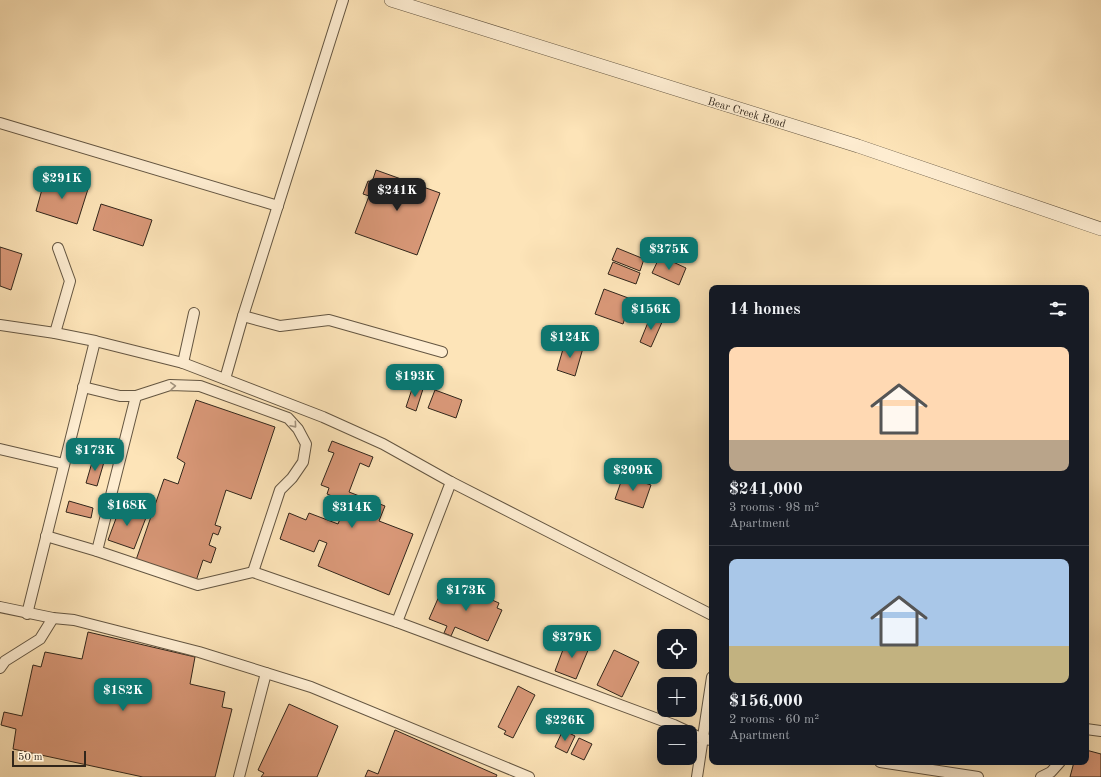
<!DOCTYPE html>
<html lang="en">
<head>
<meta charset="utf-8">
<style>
	:root { --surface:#171b24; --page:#242831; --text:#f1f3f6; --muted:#9ea1a6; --line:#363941; --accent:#0f766e }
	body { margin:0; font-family:"Old Standard TT",serif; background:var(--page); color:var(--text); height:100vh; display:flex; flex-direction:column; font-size:15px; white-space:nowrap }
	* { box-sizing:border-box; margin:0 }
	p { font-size:13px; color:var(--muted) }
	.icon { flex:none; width:22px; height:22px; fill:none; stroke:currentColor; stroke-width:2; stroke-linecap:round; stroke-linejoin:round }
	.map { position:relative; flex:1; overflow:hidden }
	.sheet { position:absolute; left:709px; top:285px; width:380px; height:480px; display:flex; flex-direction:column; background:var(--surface); border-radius:8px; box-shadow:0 4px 16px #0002 }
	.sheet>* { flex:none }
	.fabs { position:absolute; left:657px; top:629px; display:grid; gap:8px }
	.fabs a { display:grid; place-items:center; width:40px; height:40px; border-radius:8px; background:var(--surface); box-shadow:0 4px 16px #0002; font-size:20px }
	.scale { position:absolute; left:12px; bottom:10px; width:74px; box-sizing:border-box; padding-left:4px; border:2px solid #31261b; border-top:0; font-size:11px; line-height:14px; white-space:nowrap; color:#31261b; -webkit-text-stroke:3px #feedd1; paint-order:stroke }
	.price { position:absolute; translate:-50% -34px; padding:0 9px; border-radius:8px; background:var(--accent); color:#fff; font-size:13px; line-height:26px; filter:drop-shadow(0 1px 2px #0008) }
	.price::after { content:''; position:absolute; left:50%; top:24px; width:12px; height:9px; margin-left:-6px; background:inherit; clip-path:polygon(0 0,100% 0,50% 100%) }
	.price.active { background:#222; color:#fff }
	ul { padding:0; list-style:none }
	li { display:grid; align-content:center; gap:8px; height:212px; padding:0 20px }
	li+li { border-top:1px solid var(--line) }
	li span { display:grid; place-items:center; height:124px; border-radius:8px; color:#555 }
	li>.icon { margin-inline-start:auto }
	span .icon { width:72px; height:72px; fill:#fffc; stroke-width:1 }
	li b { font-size:17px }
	h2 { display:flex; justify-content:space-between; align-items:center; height:48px; padding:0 20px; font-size:17px }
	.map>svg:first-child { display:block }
	.building { fill:#d99878; stroke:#31261b }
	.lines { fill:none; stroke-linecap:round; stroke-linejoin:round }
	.minor-casing { stroke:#645642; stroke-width:12 }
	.tertiary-casing { stroke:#645642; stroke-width:14 }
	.minor { stroke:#feedd1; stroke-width:10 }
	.tertiary { stroke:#feedd1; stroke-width:13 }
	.oneway { stroke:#a2937f }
	.labels { text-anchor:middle; stroke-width:3; stroke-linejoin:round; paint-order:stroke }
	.street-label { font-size:11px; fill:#31261b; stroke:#feedd1 }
</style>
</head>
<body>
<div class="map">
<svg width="1101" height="777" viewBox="0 0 1101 777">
	<rect width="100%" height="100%" fill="#fde4b8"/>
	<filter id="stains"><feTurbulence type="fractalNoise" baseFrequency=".005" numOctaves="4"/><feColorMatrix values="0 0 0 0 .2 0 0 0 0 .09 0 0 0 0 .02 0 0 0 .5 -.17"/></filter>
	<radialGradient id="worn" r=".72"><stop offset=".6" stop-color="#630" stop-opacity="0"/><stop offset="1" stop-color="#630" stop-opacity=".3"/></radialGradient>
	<g class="building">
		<polygon points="376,170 440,193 417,255 355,233 369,196 363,194 368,181 372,182"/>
		<polygon points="46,175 88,189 77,224 36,211"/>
		<polygon points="101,204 152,220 143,246 93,230"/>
		<polygon points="0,247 22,254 11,290 0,286"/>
		<polygon points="617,248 644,259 640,271 612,260"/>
		<polygon points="660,256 686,268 679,285 652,273"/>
		<polygon points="613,262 640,273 636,284 608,274"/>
		<polygon points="604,289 631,299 623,324 595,314"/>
		<polygon points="651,315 663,320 651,347 640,342"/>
		<polygon points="565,342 583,348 575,376 557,370"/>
		<polygon points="413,386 423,389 416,411 406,407"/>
		<polygon points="435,390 462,400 456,418 428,408"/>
		<polygon points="196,400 275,427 251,499 226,490 215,525 221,527 218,535 213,533 209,545 216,548 211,563 203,560 196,581 136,560 164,479 178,484 185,463 177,458"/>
		<polygon points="332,441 373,457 369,467 360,463 349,492 385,506 379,521 413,534 389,595 318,566 327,543 319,540 314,552 280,539 289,513 306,520 309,513 338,524 347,502 327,494 329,488 321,485 334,453 328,451"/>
		<polygon points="93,459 104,462 97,486 86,483"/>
		<polygon points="623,476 651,485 643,508 615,499"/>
		<polygon points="69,501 93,508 91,518 66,512"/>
		<polygon points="121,505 147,515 134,549 108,540"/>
		<polygon points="448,581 499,603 497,608 502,610 488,641 455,627 451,636 444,633 447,626 429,619 440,594 442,595"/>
		<polygon points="88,632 195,657 190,684 225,692 222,707 232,709 215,777 143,777 13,749 16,729 1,725 4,712 22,716 33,665 41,667 45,652 82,659"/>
		<polygon points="567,639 589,648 576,679 555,671"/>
		<polygon points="614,650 639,662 622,697 597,685"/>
		<polygon points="518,686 535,695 513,738 504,734 506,731 498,727"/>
		<polygon points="289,704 338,726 317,777 261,777 264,773 258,770"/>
		<polygon points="395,730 497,775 496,777 365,777 368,770 378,774"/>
		<polygon points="563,730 575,736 567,753 555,747"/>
		<polygon points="579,738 592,744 584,760 571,754"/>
		<polygon points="1086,750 1101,754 1101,777 1070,777 1074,762 1086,762"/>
	</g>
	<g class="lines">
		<g class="minor-casing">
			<g id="minor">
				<polyline points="0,123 278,206"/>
				<polyline points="243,316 280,326 329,320 442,352"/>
				<polyline points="0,325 55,333 95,341 183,363 323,417 383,444 451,482 712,615"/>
				<polyline points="55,333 70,281 58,248"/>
				<polyline points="183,363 194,313"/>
				<polyline points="225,379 243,316 343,0"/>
				<polyline points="83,387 120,396 136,396 170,385 200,386 288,418 298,429 306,444 303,462 292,478 280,490 253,572"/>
				<polyline points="0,449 64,464"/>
				<polyline points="46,536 97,551 198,585 253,572 397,622 674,725 689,732"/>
				<polyline points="97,551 136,396"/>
				<polyline points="0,607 53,618 74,620 199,652 311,687 529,777"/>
				<polyline points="27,614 95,341"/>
				<polyline points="397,622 451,482"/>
				<polyline points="0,668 5,661 40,639 53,618"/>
				<polyline points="1086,729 1101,731"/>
				<polyline points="690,733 703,739 712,740"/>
				<polyline points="880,762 978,777"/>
				<polyline points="239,777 266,673"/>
				<polyline points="697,777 712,677"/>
				<polyline points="1041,777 1051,772 1060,762"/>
			</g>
		</g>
		<g class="tertiary-casing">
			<polyline id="tertiary" points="391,0 858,146 1101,229"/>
		</g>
		<use href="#minor" class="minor"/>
		<use href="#tertiary" class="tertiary"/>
	</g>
	<defs><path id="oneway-chevron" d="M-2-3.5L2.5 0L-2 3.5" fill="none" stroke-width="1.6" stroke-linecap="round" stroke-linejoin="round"/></defs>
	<g class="oneway">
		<use href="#oneway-chevron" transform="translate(173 386) rotate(-4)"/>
		<use href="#oneway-chevron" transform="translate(294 425) rotate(49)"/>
	</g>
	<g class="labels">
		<g class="street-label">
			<text transform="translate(747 112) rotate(17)" y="4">Bear Creek Road</text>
		</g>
	</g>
	<rect width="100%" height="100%" filter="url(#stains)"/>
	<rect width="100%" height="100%" fill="url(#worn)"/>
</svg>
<div class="fabs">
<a><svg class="icon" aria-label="locate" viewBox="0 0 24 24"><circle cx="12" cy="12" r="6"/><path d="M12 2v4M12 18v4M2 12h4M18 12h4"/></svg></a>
<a>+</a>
<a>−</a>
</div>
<div class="scale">50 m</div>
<b class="price" style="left:62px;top:200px">$291K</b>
<b class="price active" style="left:397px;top:212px">$241K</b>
<b class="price" style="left:669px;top:271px">$375K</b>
<b class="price" style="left:651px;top:331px">$156K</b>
<b class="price" style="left:570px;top:359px">$124K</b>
<b class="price" style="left:415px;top:398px">$193K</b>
<b class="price" style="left:95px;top:472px">$173K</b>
<b class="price" style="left:633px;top:492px">$209K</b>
<b class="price" style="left:127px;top:527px">$168K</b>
<b class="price" style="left:352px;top:529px">$314K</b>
<b class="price" style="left:466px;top:612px">$173K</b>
<b class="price" style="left:572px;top:659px">$379K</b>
<b class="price" style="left:123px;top:712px">$182K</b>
<b class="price" style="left:565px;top:742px">$226K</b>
<section class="sheet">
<h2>14 homes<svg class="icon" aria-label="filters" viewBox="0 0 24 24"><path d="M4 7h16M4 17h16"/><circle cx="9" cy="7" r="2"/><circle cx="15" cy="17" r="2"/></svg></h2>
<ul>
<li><span style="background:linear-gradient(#ffd9b3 75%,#b9a48a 0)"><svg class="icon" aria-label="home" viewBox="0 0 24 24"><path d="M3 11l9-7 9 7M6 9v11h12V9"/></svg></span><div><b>$241,000</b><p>3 rooms · 98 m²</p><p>Apartment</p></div></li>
<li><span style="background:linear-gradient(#a9c7e8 70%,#c2b280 0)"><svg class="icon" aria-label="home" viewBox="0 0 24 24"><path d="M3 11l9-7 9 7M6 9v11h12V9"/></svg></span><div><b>$156,000</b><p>2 rooms · 60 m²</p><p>Apartment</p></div></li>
</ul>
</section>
</div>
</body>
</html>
